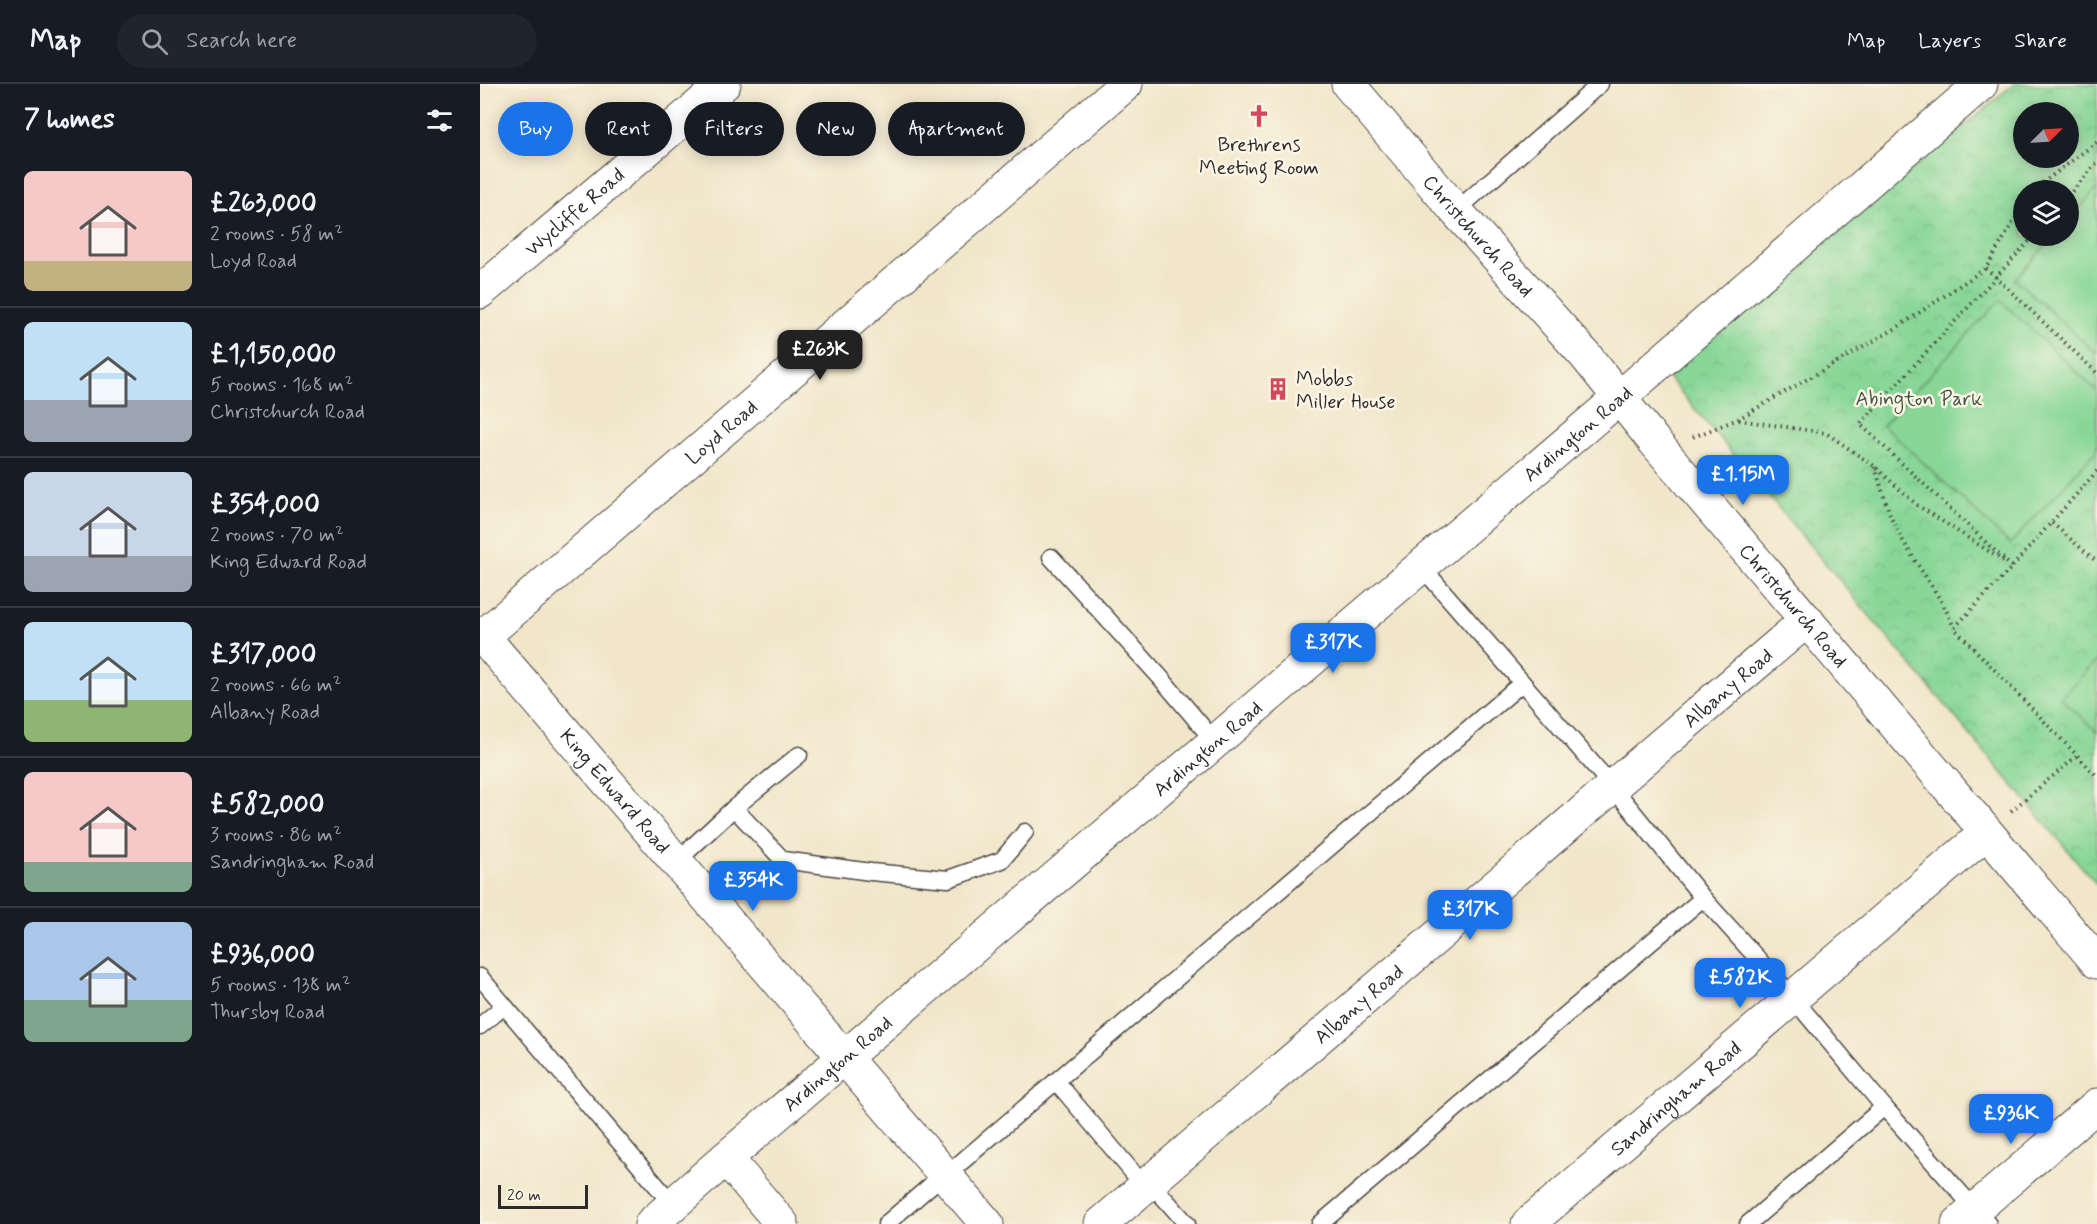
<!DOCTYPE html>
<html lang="en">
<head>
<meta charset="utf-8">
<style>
	:root { --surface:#171b24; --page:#20242c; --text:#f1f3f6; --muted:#9ea1a6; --line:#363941; --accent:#1a73e8 }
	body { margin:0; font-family:Mynerve,sans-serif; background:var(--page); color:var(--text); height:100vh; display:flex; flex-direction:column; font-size:22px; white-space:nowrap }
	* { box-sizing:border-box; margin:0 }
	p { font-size:20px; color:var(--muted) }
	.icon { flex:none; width:33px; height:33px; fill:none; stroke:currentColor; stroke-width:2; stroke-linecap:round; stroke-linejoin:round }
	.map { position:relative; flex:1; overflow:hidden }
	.side { display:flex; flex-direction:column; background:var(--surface); width:480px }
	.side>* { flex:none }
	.banner { position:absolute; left:18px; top:18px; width:570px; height:54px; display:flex; gap:12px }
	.needle { width:39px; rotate:66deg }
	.tools { position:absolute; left:1533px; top:18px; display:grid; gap:12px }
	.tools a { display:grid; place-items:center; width:66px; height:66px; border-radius:50%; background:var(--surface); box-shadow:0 3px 15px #0003; font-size:30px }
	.scale { position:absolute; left:18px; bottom:15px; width:90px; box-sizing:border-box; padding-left:6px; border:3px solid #2b2b2b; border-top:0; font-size:16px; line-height:21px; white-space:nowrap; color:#2b2b2b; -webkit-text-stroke:4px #fcf5e5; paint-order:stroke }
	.price { position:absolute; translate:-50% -51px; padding:0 14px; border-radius:12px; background:var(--accent); color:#fff; font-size:20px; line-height:39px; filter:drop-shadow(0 2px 3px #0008) }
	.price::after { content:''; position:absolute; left:50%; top:36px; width:18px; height:14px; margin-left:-9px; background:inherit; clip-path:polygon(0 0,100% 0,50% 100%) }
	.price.on { background:#222; color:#fff }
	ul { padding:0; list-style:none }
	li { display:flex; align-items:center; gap:18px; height:150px; padding:0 24px }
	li+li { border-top:2px solid var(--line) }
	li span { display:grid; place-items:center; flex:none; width:168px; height:120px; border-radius:9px; color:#555 }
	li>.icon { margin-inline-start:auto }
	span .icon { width:72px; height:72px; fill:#fffc; stroke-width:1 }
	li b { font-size:26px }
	h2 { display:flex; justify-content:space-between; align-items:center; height:72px; padding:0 24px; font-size:26px }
	.chip { padding:0 21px; border-radius:27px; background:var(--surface); box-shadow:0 3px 15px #0003; font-size:21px; line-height:54px }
	.chip.on { background:var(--accent); color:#fff }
	header { display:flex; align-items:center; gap:36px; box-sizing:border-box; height:84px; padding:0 30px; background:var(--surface); border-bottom:2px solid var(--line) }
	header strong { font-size:28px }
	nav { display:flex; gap:33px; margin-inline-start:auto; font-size:21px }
	.search { width:420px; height:54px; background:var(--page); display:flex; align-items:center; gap:15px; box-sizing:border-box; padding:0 21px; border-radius:33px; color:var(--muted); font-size:22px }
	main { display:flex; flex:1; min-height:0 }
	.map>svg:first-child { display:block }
	.park { fill:url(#park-crowns); stroke:#5a8161; stroke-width:1.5; fill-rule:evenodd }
	.pitch { fill:#88d797; stroke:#5a8161; stroke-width:1.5 }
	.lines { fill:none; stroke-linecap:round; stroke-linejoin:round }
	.lane-casing { stroke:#494743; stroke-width:19 }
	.street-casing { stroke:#494743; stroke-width:35 }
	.path { stroke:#494743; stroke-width:4; stroke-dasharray:1.5 4.5; stroke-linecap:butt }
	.lane { stroke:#fff; stroke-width:16 }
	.street { stroke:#fff; stroke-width:33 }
	.labels { text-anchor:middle; stroke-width:5; stroke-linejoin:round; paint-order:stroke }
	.poi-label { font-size:20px; fill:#2b2b2b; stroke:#fcf5e5 }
	.street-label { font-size:20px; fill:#2b2b2b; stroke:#fcf5e5 }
	.park-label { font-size:20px; fill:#425646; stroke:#fcf5e5 }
</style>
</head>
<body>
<header>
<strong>Map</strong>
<div class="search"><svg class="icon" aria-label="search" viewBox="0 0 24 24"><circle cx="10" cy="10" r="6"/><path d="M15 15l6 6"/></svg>Search here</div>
<nav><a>Map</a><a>Layers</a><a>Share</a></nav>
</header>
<main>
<section class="side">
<h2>7 homes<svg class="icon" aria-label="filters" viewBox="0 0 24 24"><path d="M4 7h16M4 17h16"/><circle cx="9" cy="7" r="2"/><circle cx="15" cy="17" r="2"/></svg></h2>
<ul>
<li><span style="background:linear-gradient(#f6c9c9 75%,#c2b280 0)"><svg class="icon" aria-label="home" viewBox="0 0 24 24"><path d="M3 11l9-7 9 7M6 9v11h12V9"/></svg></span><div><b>£263,000</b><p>2 rooms · 58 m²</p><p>Loyd Road</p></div></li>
<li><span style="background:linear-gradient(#bfe0f5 65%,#9aa5b1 0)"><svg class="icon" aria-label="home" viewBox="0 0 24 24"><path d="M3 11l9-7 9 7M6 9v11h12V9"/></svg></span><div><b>£1,150,000</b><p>5 rooms · 168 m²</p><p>Christchurch Road</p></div></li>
<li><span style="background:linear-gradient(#c9d6e8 70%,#9aa5b1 0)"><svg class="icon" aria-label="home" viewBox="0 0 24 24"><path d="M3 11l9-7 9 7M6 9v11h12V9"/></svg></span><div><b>£354,000</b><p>2 rooms · 70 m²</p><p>King Edward Road</p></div></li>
<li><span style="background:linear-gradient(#bfe0f5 65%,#8fb573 0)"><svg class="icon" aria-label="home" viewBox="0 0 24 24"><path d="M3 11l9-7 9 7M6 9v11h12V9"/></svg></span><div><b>£317,000</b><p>2 rooms · 66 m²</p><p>Albany Road</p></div></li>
<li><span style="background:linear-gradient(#f6c9c9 75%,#7fa58c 0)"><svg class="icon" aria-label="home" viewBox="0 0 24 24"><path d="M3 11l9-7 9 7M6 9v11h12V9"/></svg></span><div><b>£582,000</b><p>3 rooms · 86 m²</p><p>Sandringham Road</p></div></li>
<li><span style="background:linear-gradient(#a9c7e8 65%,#7fa58c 0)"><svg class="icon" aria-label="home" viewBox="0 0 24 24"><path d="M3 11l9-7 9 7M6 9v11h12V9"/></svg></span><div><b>£936,000</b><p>5 rooms · 138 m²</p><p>Thursby Road</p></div></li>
</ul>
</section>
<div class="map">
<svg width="1617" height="1140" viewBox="0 0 1617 1140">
	<defs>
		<pattern id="park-crowns" width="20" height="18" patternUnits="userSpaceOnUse" patternTransform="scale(1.5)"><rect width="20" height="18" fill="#88d797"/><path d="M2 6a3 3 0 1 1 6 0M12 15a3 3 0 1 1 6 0" fill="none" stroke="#76b982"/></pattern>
	</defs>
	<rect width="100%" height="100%" fill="#fcf5e5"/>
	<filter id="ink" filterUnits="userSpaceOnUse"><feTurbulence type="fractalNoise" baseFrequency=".0167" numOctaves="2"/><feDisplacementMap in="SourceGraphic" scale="12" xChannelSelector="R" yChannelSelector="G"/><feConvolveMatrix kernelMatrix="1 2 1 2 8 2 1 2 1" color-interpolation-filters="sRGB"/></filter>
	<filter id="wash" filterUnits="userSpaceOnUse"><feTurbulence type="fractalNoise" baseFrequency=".008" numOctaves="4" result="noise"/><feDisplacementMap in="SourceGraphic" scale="24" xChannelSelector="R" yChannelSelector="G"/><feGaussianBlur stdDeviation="1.35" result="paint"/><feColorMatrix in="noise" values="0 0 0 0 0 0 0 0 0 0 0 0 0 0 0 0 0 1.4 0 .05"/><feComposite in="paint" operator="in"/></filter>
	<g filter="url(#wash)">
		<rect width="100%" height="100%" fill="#f1e6ca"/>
		<path class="park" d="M 1534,0 L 1617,0 L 1617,801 L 1187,292 ZM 1544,28 L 1588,28 L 1588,74 L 1544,74 ZM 1544,106 L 1588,106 L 1588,152 L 1544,152 Z"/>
		<g class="pitch">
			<polygon points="1617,104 1617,270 1535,195 1574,152 1588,152 1589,136"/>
			<polygon points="1520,216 1617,307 1617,366 1530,460 1403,341"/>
			<polygon points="1617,576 1617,648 1581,614"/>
		</g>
	</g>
	<g filter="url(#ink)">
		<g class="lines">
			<g class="lane-casing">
				<g id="lane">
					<polyline points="976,127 1120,0"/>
					<polyline points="571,473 680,593 735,658"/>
					<polyline points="254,724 303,776 391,788 468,795 522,776 545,748"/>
					<polyline points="196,778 254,724 319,671"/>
					<polyline points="1223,814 1313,914 1404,1023"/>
					<polyline points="0,893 193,1121"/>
					<polyline points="0,942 24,922"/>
					<polyline points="576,997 665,1103"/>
					<polyline points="465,1092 1042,599"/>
					<polyline points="670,1098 707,1140"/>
					<polyline points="406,1140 464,1090"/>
					<polyline points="840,1140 1223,814 1132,702 941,482"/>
					<polyline points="1268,1140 1404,1023 1508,1140"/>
				</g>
			</g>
			<g class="street-casing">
				<g id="street">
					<path id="s1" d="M 868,0 L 976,127 L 1105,271 L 1174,357 L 1617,878"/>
					<path id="s2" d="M 0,208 L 244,0"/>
					<path id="s3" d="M 0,549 L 507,1140"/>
					<path id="s4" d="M 0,555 L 646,0"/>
					<polyline points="246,1074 302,1140"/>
					<path id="s5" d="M 171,1140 L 246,1074 L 1139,314 L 1501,0"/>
					<path id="s6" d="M 621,1140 L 1327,536"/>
					<path id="s7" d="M 1048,1140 L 1506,749"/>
					<polyline points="1478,1140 1617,1021"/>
				</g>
			</g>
			<g class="path">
				<polyline points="1553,106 1617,58"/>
				<polyline points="1588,112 1617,79"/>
				<polyline points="1506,184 1617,289"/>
				<polyline points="1259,336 1346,349 1394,382 1437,421 1524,477"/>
				<polyline points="1213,353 1258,335 1418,243 1506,184 1544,120"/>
				<path d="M 1395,383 C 1403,409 1410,437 1425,460 C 1441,488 1462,513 1474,544"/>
				<polyline points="1617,387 1532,483 1474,544 1617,692"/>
				<polyline points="1572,439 1617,478"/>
				<polyline points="1532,483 1380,340 1554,152"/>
				<polyline points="1531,727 1597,672"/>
			</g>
			<use href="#lane" class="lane"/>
			<use href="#street" class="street"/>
		</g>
	</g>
	<defs>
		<g id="church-bare" transform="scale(1.8)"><path d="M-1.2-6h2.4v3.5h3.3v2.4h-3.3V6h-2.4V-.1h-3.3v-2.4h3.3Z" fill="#d1495b" stroke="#fcf5e5" stroke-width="2.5" paint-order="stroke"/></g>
		<g id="building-bare" transform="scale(1.8)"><path d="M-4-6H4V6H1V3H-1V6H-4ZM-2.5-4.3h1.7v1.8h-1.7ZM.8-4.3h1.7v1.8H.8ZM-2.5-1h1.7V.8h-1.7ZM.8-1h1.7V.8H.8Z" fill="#d1495b" stroke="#fcf5e5" stroke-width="2.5" paint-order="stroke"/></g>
	</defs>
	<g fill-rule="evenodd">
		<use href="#church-bare" x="779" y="32"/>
		<use href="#building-bare" x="798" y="305"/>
	</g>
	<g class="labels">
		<g class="poi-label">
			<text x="779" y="67">Brethrens<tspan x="779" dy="23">Meeting Room</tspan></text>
			<text x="816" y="301" text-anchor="start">Mobbs<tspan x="816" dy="23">Miller House</tspan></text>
		</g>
		<g class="street-label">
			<text dy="7" stroke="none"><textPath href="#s2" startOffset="124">Wycliffe Road</textPath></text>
			<text dy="7" stroke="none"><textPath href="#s1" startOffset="200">Christchurch Road</textPath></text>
			<text dy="7" stroke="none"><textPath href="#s4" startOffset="318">Loyd Road</textPath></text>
			<text dy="7" stroke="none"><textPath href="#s5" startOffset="1218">Ardington Road</textPath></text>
			<text dy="7" stroke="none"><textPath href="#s1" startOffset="686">Christchurch Road</textPath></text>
			<text dy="7" stroke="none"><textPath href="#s6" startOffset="825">Albany Road</textPath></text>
			<text dy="7" stroke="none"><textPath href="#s5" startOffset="732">Ardington Road</textPath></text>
			<text dy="7" stroke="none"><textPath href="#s3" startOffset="208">King Edward Road</textPath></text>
			<text dy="7" stroke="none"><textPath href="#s6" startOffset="339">Albany Road</textPath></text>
			<text dy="7" stroke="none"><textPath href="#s5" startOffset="246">Ardington Road</textPath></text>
			<text dy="7" stroke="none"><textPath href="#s7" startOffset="194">Sandringham Road</textPath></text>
		</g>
		<g class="park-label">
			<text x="1439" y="321">Abington Park</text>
		</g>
	</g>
</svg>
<div class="tools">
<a><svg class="needle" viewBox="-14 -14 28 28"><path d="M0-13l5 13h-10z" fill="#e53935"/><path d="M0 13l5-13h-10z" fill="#9ea1a6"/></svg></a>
<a><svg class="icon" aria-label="layers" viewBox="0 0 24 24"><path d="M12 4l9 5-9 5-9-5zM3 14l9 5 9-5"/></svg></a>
</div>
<div class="scale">20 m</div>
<b class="price on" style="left:340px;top:297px">£263K</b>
<b class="price" style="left:1263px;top:422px">£1.15M</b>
<b class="price" style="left:853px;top:590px">£317K</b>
<b class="price" style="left:273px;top:828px">£354K</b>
<b class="price" style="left:990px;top:857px">£317K</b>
<b class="price" style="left:1260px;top:925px">£582K</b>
<b class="price" style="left:1531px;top:1061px">£936K</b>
<div class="banner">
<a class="chip on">Buy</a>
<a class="chip">Rent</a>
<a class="chip">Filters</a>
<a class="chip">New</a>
<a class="chip">Apartment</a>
</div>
</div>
</main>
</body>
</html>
